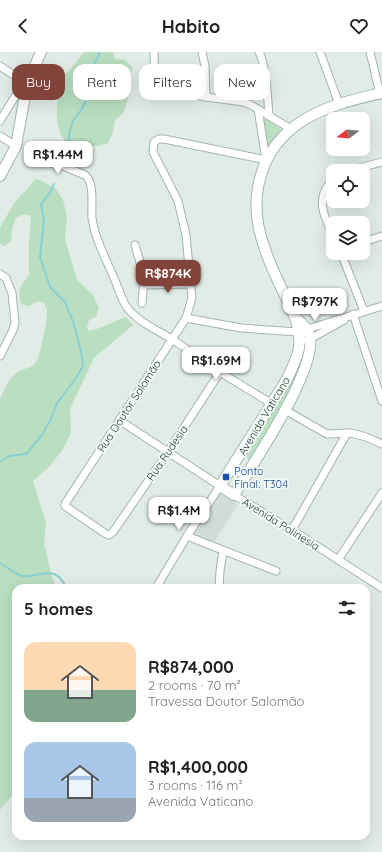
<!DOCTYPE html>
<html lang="en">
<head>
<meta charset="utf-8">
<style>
	:root { --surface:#fff; --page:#f6f6f6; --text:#222; --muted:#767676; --accent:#81433a }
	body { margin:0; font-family:Quicksand,sans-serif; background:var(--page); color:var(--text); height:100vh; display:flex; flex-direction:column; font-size:15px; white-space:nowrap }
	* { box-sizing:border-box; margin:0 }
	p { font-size:13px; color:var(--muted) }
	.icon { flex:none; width:22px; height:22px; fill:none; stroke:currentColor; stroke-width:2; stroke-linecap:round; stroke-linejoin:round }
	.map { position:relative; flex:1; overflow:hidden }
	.details { position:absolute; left:12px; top:532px; width:358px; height:256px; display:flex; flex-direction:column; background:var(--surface); border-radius:12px; box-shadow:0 4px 16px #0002 }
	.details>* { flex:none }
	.hud { position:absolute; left:12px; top:12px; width:358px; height:36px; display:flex; gap:8px }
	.needle { width:26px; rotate:254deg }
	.fabs { position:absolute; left:326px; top:60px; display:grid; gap:8px }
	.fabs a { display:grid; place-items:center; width:44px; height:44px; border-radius:8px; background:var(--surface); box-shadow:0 4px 16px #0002; font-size:20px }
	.price { position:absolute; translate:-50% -34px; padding:0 9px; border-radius:8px; background:#fff; color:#222; font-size:13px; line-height:26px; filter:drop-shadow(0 1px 2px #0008) }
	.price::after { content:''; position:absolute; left:50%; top:24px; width:12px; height:9px; margin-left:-6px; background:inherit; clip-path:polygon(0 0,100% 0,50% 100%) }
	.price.current { background:var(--accent); color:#fff }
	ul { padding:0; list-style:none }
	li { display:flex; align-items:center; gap:12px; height:100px; padding:0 12px }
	li span { display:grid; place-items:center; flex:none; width:112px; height:80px; border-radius:12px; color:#555 }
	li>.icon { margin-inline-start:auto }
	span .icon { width:48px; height:48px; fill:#fffc; stroke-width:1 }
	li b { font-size:17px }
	h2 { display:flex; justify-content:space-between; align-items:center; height:48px; padding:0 12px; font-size:17px }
	.pill { padding:0 14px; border-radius:12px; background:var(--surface); box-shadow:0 4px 16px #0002; font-size:14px; line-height:36px }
	.pill.current { background:var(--accent); color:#fff }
	header { display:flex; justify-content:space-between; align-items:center; height:52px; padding:0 12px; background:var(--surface); font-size:18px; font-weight:700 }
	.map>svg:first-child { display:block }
	.built { fill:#d0dcd5 }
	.green { fill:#badec0 }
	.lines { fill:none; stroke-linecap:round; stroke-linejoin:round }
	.stream { stroke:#88d0d3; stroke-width:2 }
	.street-casing { stroke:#a4b4ad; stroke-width:9 }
	.secondary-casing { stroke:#a0b8ad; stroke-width:12 }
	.street { stroke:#fff; stroke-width:7 }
	.secondary { stroke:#fff; stroke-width:10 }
	.transit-dot { fill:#1a4fb4; stroke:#f2f9f5; stroke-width:1.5 }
	.labels { text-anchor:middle; stroke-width:4; stroke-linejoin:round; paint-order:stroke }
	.street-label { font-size:11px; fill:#213e33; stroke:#f2f9f5 }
	.transit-label { font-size:11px; fill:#164399; stroke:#f2f9f5; text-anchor:start }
</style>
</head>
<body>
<header><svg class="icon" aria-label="back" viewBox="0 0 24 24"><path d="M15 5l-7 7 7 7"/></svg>Habito<svg class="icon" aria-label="heart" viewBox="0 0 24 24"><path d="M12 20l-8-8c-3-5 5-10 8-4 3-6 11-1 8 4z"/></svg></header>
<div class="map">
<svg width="382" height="800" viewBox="0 0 382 800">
	<rect width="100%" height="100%" fill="#e2ece6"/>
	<polygon class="built" points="220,440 238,452 213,492 193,481"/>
	<g class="green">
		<path d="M 84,0 L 113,0 L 115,7 L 125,8 L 132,15 L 129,43 L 124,60 L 115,68 L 113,80 L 108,91 L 98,94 L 80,94 L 76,111 L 59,105 L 64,88 C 51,66 59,50 60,26 L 70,18 Z"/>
		<polygon points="262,65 283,78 267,98"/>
		<path d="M 36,127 L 44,130 L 56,137 L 63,148 L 67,164 L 65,187 L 74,218 L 78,229 L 93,243 L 99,256 L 96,265 L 89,268 L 87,275 L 89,279 C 101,277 114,269 126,265 L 133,273 L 94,306 L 70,357 L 71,381 L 63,397 L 50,414 L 33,429 L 46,471 L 44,491 L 52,525 L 57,536 L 16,536 L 16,739 L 0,758 L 0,347 C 5,337 9,325 19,319 C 26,316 33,316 37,308 C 41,300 48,266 47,256 C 46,256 44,251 44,251 L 38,249 L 28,254 L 21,252 C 17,237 20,235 29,223 L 29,188 L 31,170 L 30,163 L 22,163 L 16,166 L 12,177 L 11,189 L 5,194 L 0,192 L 0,176 L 14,151 Z"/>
		<polygon points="304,292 307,295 297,327 251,409 244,404"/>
	</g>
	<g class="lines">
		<g class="stream">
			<polyline points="68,95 69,82 73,69 81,58 89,43 92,17 100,0"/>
			<polyline points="0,410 9,404 26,402 42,383 51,367 57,351 76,326 83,314 81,299 73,270 65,250 50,235 40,205 44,169 41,152 50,141 54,132"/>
			<path d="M 0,511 C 7,515 15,522 22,524 C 34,526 49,516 59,525 C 62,528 65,533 67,536"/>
		</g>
		<g class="street-casing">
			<g id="street">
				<path d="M 154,0 C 155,10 152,28 160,36 L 206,45 L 244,50 L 251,53 L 291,77"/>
				<polyline points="202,0 205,14 206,45"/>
				<path d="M 259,0 C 266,11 268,50 269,64"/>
				<polyline points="320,0 339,52"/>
				<polyline points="370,0 380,42"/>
				<polyline points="0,14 27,32 19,38 0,69"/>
				<polyline points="0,84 16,94"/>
				<path d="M 41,105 L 85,123 C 95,130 91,155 92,166 C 95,187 106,207 114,226 C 118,235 121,246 126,254 C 137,270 158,278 173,288 C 189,298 204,310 220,320 C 237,331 255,341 272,352"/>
				<polyline points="348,119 382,110"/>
				<path d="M 333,127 C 315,146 323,163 333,183"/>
				<polyline points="363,190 382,184"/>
				<polyline points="135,193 144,224 142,251"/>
				<polyline points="341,201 364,259"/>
				<polyline points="0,222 6,226 12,241 15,271 13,278 0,304"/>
				<polyline points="144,233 191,232"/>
				<polyline points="353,262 382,349"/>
				<polyline points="186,266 241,276 298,280 382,254"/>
				<polyline points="306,288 310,287 344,268"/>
				<polyline points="220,320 168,400 113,480 109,483 106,482 65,454 65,452 186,266 192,246 186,183 178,149 153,100 154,90 159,87 164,87 266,108 258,57"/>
				<polyline points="285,358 327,382 351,381 366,385 382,392"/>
				<polyline points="119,368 220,434 187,484 156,536"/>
				<polyline points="232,416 245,424"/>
				<polyline points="234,443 292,478 382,536"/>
				<polyline points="292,478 347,381"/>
				<polyline points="187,484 276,519"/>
				<polyline points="338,508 382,441"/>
				<polyline points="219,536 220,519 223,499"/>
			</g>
		</g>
		<g class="secondary-casing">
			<g id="secondary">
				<polyline points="0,124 16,94 27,32 41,0"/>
				<path d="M 295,265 C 301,271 308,276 310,285 C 316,320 253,411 234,443 L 220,434 L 287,327 C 292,317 297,307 299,296 C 302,273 289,253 280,233 C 274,221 268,207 264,194 C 247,147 259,97 302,69 C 326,54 355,47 382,41"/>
			</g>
		</g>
		<use href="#street" class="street"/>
		<use href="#secondary" class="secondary"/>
	</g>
	<rect class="transit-dot" x="222" y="421" width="8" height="8" rx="2"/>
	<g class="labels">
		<g class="street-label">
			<text transform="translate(129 354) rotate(-57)" y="4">Rua Doutor Salomão</text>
			<text transform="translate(264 364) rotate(-59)" y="4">Avenida Vaticano</text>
			<text transform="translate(167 401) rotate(-56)" y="4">Rua Rudesia</text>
			<text transform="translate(281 472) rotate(32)" y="4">Avenida Polinesia</text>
		</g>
		<g class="transit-label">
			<text x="234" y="423">Ponto<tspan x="234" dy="13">Final: T304</tspan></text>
		</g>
	</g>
</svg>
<div class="fabs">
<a><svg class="needle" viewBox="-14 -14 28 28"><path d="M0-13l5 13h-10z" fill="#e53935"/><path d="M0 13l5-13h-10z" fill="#767676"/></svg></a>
<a><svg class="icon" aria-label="locate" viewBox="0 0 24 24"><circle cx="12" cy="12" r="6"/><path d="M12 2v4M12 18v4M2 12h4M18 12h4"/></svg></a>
<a><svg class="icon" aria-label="layers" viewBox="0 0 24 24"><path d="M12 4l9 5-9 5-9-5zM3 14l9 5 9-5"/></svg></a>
</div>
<b class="price" style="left:58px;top:123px">R$1.44M</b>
<b class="price current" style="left:168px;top:242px">R$874K</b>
<b class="price" style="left:315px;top:270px">R$797K</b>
<b class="price" style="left:216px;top:329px">R$1.69M</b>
<b class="price" style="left:179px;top:479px">R$1.4M</b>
<div class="hud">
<a class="pill current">Buy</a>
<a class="pill">Rent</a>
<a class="pill">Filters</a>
<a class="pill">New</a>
</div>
<section class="details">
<h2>5 homes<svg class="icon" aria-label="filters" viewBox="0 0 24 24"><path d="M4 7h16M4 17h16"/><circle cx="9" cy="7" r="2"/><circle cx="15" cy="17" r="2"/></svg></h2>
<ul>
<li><span style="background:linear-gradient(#ffd9b3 60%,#7fa58c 0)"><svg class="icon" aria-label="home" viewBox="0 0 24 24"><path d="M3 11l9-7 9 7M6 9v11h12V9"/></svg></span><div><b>R$874,000</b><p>2 rooms · 70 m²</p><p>Travessa Doutor Salomão</p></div></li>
<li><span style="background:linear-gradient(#a9c7e8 70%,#9aa5b1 0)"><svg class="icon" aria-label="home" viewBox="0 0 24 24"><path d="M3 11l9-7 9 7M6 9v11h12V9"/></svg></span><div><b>R$1,400,000</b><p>3 rooms · 116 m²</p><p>Avenida Vaticano</p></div></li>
</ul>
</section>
</div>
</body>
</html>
